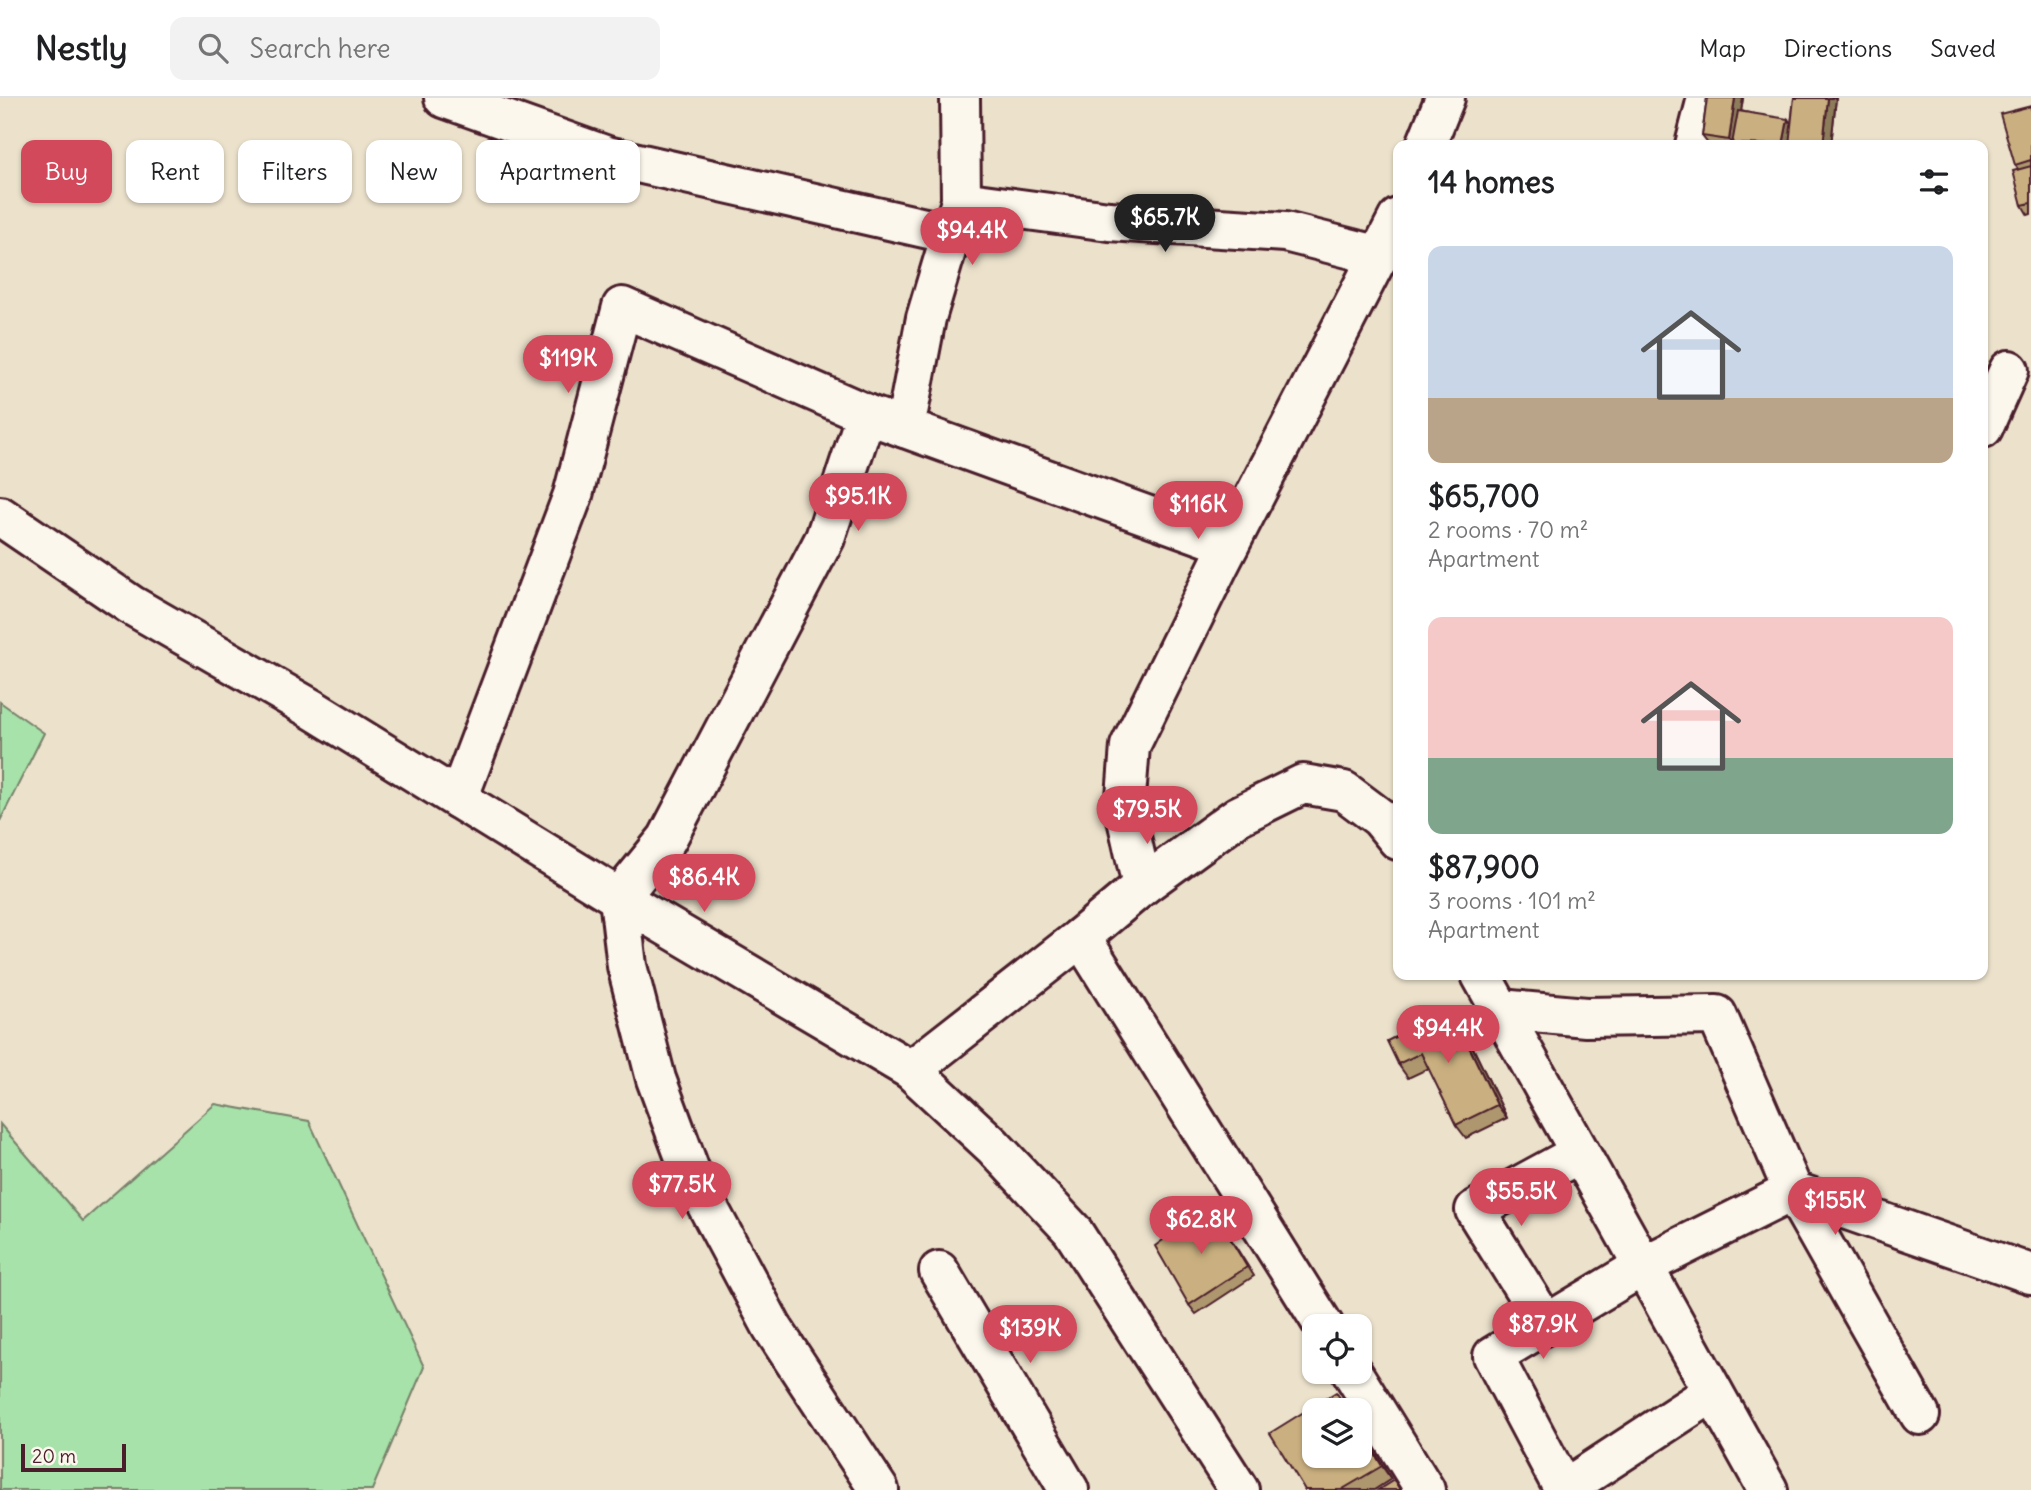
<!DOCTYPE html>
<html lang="en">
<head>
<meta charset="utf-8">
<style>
	:root { --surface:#fff; --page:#f2f2f2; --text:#202124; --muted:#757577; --line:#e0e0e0; --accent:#d1495b }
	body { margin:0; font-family:Delius,sans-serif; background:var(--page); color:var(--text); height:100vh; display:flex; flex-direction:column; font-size:26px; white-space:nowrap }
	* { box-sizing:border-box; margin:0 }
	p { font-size:23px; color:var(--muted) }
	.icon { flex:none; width:38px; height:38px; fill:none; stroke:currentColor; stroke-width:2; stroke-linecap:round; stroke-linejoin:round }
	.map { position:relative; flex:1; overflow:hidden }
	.drawer { position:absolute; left:1393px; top:42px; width:595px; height:840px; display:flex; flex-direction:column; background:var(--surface); border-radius:14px; box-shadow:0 2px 5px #0004 }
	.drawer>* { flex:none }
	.banner { position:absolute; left:21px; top:42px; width:665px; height:63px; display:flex; gap:14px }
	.controls { position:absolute; left:1302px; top:1216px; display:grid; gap:14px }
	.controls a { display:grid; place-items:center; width:70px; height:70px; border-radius:14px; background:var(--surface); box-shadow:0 2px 5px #0004; font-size:35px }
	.scale { position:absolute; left:21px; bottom:18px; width:105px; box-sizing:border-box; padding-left:7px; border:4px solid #4a1f2b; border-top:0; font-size:19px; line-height:24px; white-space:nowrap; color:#4a1f2b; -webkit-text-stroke:5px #fbf7ec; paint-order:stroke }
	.price { position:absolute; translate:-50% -60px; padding:0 16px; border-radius:24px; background:var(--accent); color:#fff; font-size:23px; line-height:46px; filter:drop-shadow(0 2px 4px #0008) }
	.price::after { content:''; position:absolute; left:50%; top:42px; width:21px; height:16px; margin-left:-10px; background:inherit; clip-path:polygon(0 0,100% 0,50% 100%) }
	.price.active { background:#222; color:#fff }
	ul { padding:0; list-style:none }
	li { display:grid; align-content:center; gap:14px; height:371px; padding:0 35px }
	li span { display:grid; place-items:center; height:217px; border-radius:14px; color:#555 }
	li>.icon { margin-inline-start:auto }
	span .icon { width:126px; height:126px; fill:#fffc; stroke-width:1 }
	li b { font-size:30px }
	h2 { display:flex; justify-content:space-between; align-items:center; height:84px; padding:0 35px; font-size:30px }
	.tag { padding:0 24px; border-radius:14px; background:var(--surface); box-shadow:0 2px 5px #0004; font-size:24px; line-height:63px }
	.tag.active { background:var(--accent); color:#fff }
	header { display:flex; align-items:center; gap:42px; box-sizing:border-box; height:98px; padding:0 35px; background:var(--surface); border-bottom:2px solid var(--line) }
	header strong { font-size:33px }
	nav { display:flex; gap:38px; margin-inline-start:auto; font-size:24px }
	.search { width:490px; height:63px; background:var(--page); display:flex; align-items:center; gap:18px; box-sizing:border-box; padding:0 24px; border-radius:14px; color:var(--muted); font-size:26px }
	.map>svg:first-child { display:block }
	.green { fill:#a6e2a9; stroke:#78806a; stroke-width:2 }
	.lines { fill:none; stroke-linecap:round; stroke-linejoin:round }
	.minor-casing { stroke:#4a1f2b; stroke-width:44 }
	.tertiary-casing { stroke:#4a1f2b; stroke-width:44 }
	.minor { stroke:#fbf7ec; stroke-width:38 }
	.tertiary { stroke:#fbf7ec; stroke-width:38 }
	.wall { fill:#ae976e; stroke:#4a1f2b; stroke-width:2 }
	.shaded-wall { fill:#8d7b5a; stroke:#4a1f2b; stroke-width:2 }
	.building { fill:#cab080; stroke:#4a1f2b; stroke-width:2 }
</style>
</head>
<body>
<header>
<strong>Nestly</strong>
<div class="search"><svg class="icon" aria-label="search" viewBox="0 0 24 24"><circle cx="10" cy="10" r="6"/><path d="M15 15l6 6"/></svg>Search here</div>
<nav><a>Map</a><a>Directions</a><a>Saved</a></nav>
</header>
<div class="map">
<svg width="2031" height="1392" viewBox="0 0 2031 1392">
	<rect width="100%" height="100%" fill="#ece2cc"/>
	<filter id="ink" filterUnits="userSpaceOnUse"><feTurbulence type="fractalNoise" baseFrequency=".0143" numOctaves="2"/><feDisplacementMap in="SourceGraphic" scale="14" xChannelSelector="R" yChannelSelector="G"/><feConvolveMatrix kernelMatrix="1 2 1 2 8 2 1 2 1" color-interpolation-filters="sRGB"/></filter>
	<g filter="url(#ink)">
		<g class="green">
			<polygon points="0,604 44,635 0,723"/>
			<polygon points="215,1006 309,1023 424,1269 372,1392 0,1392 0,1026 83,1123"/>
		</g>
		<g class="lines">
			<g class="minor-casing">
				<g id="minor">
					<polyline points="444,0 607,58 951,136"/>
					<polyline points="1426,47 1445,0"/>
					<polyline points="1695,47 1707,0"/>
					<polyline points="961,103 1109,123 1285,134 1380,158"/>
					<polyline points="905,330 926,220 961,103 960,0"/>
					<polyline points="1983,330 2009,272"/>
					<polyline points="458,701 573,397 622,209 866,316"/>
					<polyline points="1142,788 1125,712 1130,648 1219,467 1398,120"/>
					<polyline points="1081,839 1324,1228"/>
					<polyline points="1481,877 1768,1392"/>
					<polyline points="1500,911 1586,919 1717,917 1793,1093 1920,1317"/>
					<polyline points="911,972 1081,839 1142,788 1238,718 1303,686 1344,693 1380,720 1398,742"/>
					<polyline points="939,1173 1069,1392"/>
					<polyline points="1546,1226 1475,1112 1580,1055"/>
					<polyline points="1352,1274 1425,1392"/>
					<polyline points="879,1392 772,1229 693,1081 656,981 627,868 619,800 667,741 825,440 866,316 1229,447"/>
					<polyline points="1563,1392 1713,1294"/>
					<polyline points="1564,1392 1493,1258 1643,1168 1793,1093 2031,1176"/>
				</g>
			</g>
			<g class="tertiary-casing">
				<polyline id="tertiary" points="0,418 131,507 312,611 619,800 911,972 993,1048 1072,1132 1239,1392"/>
			</g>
			<use href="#minor" class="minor"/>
			<use href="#tertiary" class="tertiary"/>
		</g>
		<g class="wall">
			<polygon points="1707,0 1743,0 1741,13 1791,26 1794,0 1836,0 1831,47 1709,47 1702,38"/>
			<polygon points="2031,8 2031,116 2028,117 2022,107 2018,71 2015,67"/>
			<polygon points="1451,911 1461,925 1507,1020 1466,1040 1456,1027 1429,970 1408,980 1398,966"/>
			<polygon points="1216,1117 1254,1178 1196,1216 1189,1207"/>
			<polygon points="1360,1330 1391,1381 1374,1392 1305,1392"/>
		</g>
		<g class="shaded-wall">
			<polygon points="1735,0 1743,0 1736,47 1732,46 1733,47 1729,42"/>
			<polygon points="1828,0 1836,0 1831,47 1823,47"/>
			<polygon points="1788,21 1794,30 1791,47 1783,47"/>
			<polygon points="1451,911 1461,925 1507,1020 1497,1007"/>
			<polygon points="1360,1330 1391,1381 1382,1368 1360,1332"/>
		</g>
		<g class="building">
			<polygon points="1707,0 1735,0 1729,42 1702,38"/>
			<polygon points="1794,0 1828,0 1823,47 1789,47"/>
			<polygon points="2031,8 2031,62 2015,67 2000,16"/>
			<polygon points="1738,13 1788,21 1783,47 1732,46"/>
			<polygon points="2031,68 2031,105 2022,107 2013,73"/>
			<polygon points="1451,911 1497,1007 1456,1027 1421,955 1398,966 1387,943"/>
			<polygon points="1210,1107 1247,1169 1189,1207 1155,1148"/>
			<polygon points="1336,1294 1348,1312 1314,1312 1314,1358 1360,1358 1360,1332 1382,1368 1341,1392 1305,1392 1270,1335"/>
			<polygon points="1394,1382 1400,1392 1378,1392"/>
		</g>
	</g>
</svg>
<div class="controls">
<a><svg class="icon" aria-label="locate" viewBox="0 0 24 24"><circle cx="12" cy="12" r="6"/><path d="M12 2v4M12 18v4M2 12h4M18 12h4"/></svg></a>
<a><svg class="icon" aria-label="layers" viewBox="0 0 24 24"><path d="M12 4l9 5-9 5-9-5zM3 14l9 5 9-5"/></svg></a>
</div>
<div class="scale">20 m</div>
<b class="price active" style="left:1165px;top:156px">$65.7K</b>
<b class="price" style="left:972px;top:169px">$94.4K</b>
<b class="price" style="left:568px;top:297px">$119K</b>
<b class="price" style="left:858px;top:435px">$95.1K</b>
<b class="price" style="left:1198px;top:443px">$116K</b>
<b class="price" style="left:1147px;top:748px">$79.5K</b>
<b class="price" style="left:704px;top:816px">$86.4K</b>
<b class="price" style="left:1448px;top:967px">$94.4K</b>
<b class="price" style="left:682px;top:1123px">$77.5K</b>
<b class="price" style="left:1521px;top:1130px">$55.5K</b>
<b class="price" style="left:1835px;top:1139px">$155K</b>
<b class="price" style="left:1201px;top:1158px">$62.8K</b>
<b class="price" style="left:1543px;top:1263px">$87.9K</b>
<b class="price" style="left:1030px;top:1267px">$139K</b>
<div class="banner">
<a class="tag active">Buy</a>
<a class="tag">Rent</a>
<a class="tag">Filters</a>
<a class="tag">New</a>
<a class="tag">Apartment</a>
</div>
<section class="drawer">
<h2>14 homes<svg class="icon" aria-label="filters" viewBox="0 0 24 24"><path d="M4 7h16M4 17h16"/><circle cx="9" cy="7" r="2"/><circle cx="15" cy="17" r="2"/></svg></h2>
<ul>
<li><span style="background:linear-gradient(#c9d6e8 70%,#b9a48a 0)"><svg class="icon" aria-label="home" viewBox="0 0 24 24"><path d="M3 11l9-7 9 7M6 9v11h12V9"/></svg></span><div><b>$65,700</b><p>2 rooms · 70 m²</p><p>Apartment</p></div></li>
<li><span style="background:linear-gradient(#f6c9c9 65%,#7fa58c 0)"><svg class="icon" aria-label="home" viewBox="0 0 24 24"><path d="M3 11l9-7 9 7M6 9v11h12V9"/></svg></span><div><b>$87,900</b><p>3 rooms · 101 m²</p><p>Apartment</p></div></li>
</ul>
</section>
</div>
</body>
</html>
